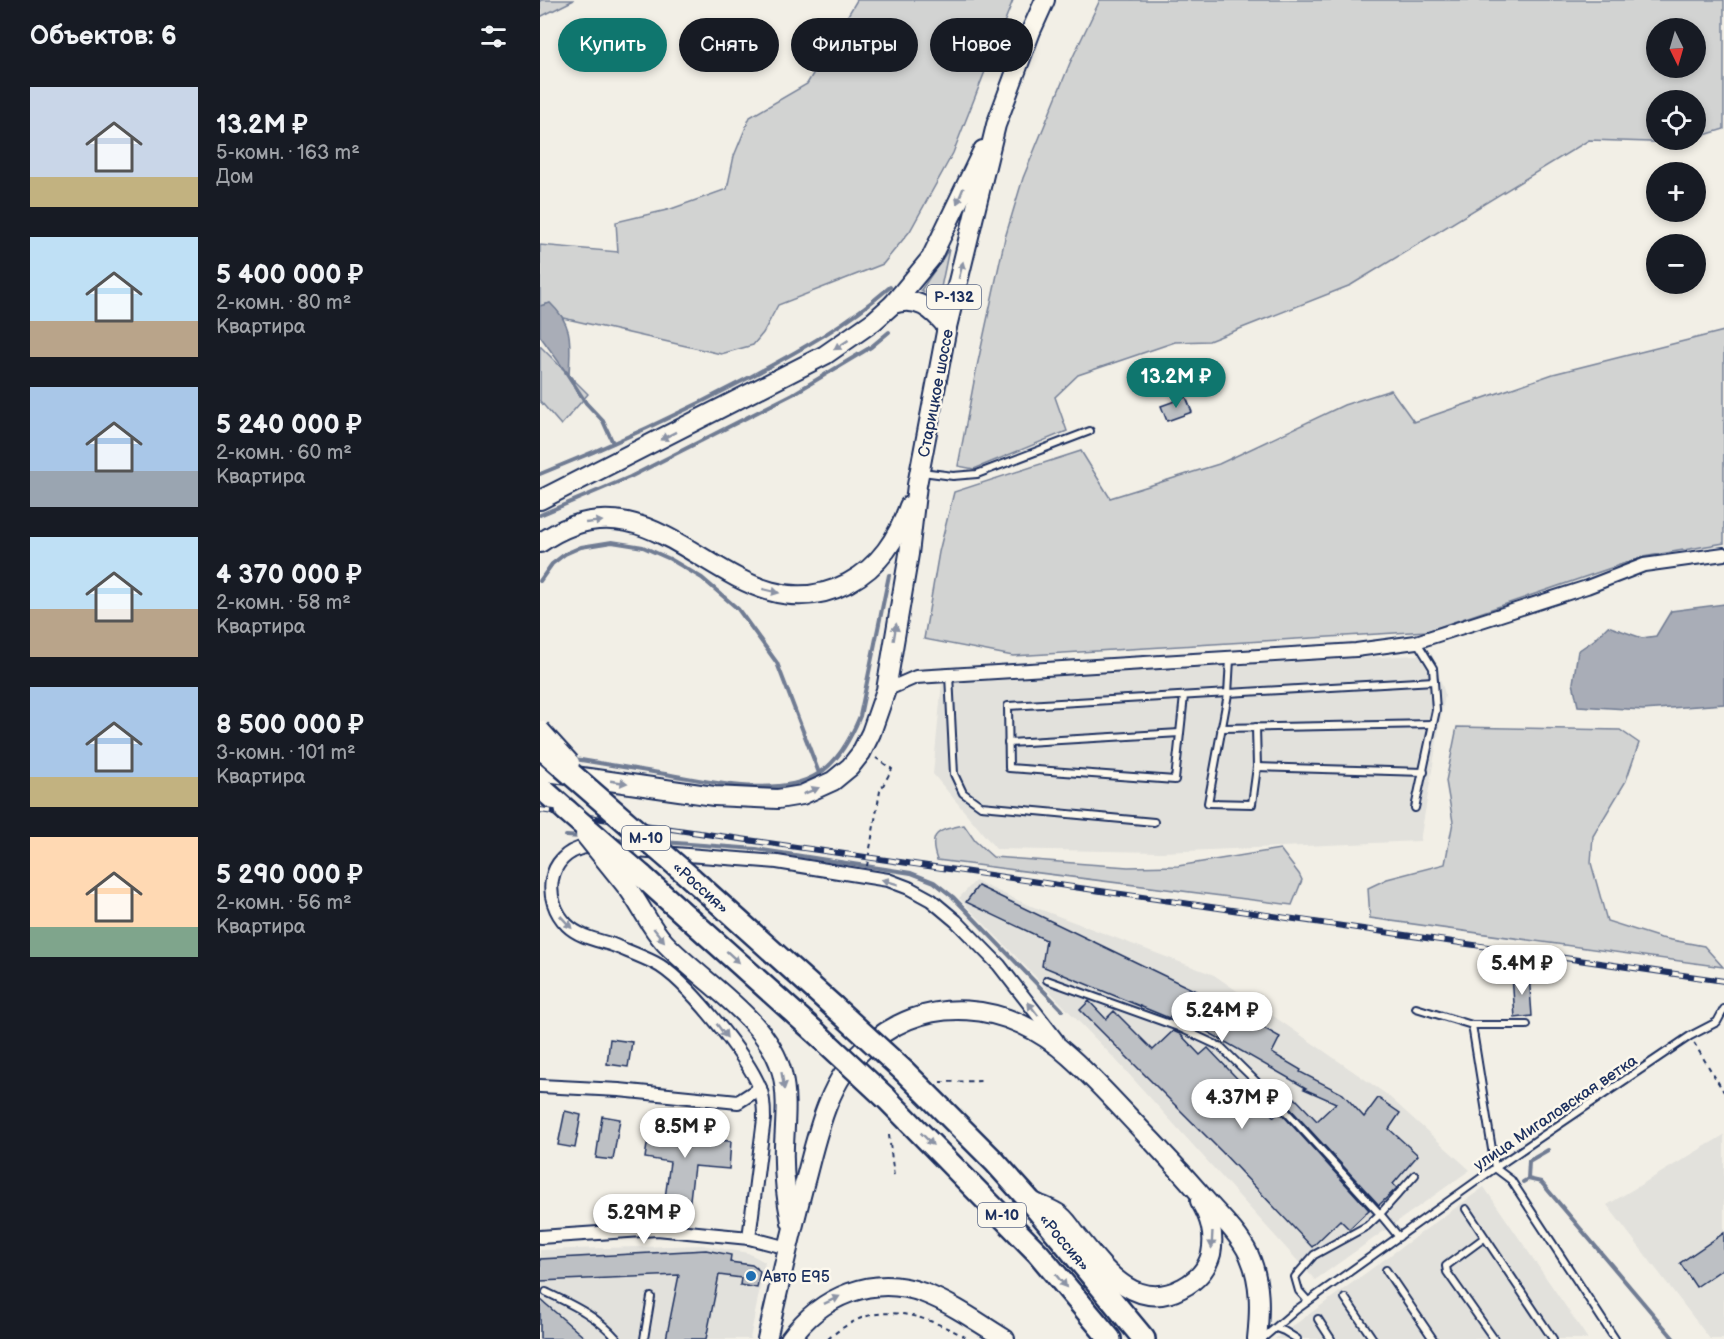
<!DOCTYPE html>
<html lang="ru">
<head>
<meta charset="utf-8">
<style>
	:root { --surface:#171b24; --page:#242831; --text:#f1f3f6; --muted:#9ea1a6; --accent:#0f766e }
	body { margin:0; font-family:"Balsamiq Sans",sans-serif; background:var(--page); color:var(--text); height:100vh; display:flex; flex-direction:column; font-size:22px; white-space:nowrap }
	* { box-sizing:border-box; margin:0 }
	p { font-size:20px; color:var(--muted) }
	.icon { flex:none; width:33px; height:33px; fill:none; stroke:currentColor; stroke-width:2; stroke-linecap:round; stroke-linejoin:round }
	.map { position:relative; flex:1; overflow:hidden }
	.drawer { display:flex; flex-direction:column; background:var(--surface); width:540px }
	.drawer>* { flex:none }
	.hud { position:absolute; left:18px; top:18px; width:570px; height:54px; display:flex; gap:12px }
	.needle { width:39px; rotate:175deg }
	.controls { position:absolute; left:1106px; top:18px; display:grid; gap:12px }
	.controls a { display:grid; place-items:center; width:60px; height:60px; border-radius:50%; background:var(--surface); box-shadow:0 3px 9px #0003; font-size:30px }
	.price { position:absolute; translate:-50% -51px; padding:0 14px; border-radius:21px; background:#fff; color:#222; font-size:20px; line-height:39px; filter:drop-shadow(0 2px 3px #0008) }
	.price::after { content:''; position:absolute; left:50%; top:36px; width:18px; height:14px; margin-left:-9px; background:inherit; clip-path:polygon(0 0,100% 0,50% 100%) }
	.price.current { background:var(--accent); color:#fff }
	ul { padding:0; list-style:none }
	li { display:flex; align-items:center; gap:18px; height:150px; padding:0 30px }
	li span { display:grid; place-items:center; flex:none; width:168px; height:120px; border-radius:0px; color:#555 }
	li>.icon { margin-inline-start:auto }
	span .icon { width:72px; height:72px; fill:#fffc; stroke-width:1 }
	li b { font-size:26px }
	h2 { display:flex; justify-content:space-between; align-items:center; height:72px; padding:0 30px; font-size:26px }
	.pill { padding:0 21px; border-radius:27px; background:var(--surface); box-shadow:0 3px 9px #0003; font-size:21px; line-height:54px }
	.pill.current { background:var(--accent); color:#fff }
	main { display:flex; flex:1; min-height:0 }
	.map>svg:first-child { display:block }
	.built { fill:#e2e1dc }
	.green { fill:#d2d3d2; stroke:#768198; stroke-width:1.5; fill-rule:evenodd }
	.water { fill:#a9adb7; stroke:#707b93; stroke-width:1.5 }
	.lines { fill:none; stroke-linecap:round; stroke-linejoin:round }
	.stream { stroke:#707b93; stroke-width:4 }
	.building { fill:#bdc0c4; stroke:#1b2f5e; stroke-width:1.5 }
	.lane-casing { stroke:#1b2f5e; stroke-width:10 }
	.street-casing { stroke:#1b2f5e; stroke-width:16 }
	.primary-casing { stroke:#1b2f5e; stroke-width:22 }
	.highway-casing { stroke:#1b2f5e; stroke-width:26 }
	.path { stroke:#1b2f5e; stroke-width:2; stroke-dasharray:4.5 4.5; stroke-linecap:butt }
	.lane { stroke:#fbf7ec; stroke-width:6 }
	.street { stroke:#fbf7ec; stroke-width:12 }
	.primary { stroke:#fbf7ec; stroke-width:18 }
	.highway { stroke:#fbf7ec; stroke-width:21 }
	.rail-casing { stroke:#1b2f5e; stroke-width:6 }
	.rail { stroke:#fbf7ec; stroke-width:4; stroke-dasharray:11; stroke-linecap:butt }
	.primary-bridge-casing { stroke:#1b2f5e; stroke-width:22; stroke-linecap:butt }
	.highway-bridge-casing { stroke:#1b2f5e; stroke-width:26; stroke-linecap:butt }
	.primary-bridge { stroke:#fbf7ec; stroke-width:18 }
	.highway-bridge { stroke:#fbf7ec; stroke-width:21 }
	.oneway { fill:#8b93a5 }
	.poi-dot { fill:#1f6fb2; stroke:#fbf7ec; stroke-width:2 }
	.labels { text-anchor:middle; stroke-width:5; stroke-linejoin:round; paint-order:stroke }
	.shield { fill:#fbf7ec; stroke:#5e6b89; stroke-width:1.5 }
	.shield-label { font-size:15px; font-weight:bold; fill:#1b2f5e }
	.street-label { font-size:16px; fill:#1b2f5e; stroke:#fbf7ec }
	.poi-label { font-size:16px; fill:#1b2f5e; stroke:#fbf7ec; text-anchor:start }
</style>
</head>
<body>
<main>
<section class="drawer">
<h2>Объектов: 6<svg class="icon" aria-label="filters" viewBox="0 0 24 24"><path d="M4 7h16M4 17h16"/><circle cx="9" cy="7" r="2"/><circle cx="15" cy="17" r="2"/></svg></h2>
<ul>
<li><span style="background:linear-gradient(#c9d6e8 75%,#c2b280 0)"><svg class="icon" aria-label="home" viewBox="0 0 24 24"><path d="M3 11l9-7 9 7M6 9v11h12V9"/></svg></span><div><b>13.2M ₽</b><p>5-комн. · 163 m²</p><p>Дом</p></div></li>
<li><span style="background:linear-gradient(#bfe0f5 70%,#b9a48a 0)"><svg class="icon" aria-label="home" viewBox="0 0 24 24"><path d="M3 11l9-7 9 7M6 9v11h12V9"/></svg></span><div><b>5 400 000 ₽</b><p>2-комн. · 80 m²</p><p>Квартира</p></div></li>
<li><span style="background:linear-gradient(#a9c7e8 70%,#9aa5b1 0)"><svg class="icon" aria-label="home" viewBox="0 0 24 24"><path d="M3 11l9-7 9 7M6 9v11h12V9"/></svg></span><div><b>5 240 000 ₽</b><p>2-комн. · 60 m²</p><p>Квартира</p></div></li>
<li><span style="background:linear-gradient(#bfe0f5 60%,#b9a48a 0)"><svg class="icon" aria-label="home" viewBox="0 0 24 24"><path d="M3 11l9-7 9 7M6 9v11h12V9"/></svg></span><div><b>4 370 000 ₽</b><p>2-комн. · 58 m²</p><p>Квартира</p></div></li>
<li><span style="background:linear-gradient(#a9c7e8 75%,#c2b280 0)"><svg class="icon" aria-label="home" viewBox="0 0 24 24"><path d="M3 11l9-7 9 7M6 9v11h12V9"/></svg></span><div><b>8 500 000 ₽</b><p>3-комн. · 101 m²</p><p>Квартира</p></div></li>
<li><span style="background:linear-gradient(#ffd9b3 75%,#7fa58c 0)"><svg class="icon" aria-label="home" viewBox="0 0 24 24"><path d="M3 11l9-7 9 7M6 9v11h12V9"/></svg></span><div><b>5 290 000 ₽</b><p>2-комн. · 56 m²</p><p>Квартира</p></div></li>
</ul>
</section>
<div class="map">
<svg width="1184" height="1339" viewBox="0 0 1184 1339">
	<rect width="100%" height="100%" fill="#f2efe6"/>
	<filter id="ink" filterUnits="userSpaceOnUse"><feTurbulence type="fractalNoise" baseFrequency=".0167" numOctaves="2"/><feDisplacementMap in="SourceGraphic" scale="12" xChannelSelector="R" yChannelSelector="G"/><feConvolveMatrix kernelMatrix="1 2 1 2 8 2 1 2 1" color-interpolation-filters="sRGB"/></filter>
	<g filter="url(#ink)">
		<g class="built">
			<polygon points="892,654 905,694 880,841 622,852 456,849 393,774 402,682"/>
			<polygon points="435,881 486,904 674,975 846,1094 930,1170 775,1280 576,1060 419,898"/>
			<polygon points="1184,1135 1184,1339 1170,1339 1067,1205"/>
			<polygon points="944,1187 1048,1339 735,1339"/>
			<polygon points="162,1245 208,1253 225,1262 210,1339 0,1339 0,1250"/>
		</g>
		<g class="green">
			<polygon points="0,0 34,0 0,17"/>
			<polygon points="317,0 473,0 413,153 370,231 343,264 238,305 223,333 213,345 181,354 23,318 10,303 0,306 0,245 78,252 76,222 131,209 187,189 194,156 210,117 267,84"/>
			<path d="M 560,0 L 1184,0 L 1184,129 L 1155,138 L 1155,100 L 1116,100 L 1116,140 L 1151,140 L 1141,143 L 1049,140 L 811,285 L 669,341 L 635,342 L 538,375 L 515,397 L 527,431 L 434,469 L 418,466 L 436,371 L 465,238 L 483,178 L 530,63 ZM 1116,28 L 1155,28 L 1155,68 L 1116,68 Z"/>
			<polygon points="409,249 399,297 397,298 381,290"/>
			<polygon points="1184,331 1184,543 1103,557 887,631 473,656 384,639 399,552 414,492 541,451 570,498 679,464 804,405 851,390 874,422 1013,374"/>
			<polygon points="0,346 48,394 21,425 0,401"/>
			<polygon points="917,727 1080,730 1099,743 1086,781 1053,836 1051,863 1067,921 1121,938 1164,946 1183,967 830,918 828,888 847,879 905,864 913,822 906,781"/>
			<path d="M 424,825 L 435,841 L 453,857 L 588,867 L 638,866 L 740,849 L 759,874 L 762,880 L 752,905 L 397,860 C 387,832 399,830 424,825 Z"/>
		</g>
		<g class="water">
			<path d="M 10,303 C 35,326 30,345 29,376 L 0,336 L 0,306 Z"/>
			<polygon points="1184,604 1184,704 1103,710 1038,706 1033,683 1038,651 1054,640 1068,626 1102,638 1116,636 1131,611"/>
		</g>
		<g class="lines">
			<g class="stream">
				<polyline points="26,372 46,403 63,421 73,443"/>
				<path d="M 0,474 C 73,445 142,413 212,376 C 262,349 306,325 350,287"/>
				<polyline points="0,515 90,477 253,394 331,347 349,332"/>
				<polyline points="0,581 12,564 25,554 41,547 72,542 103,547 130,559 162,578 198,609 237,663 279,773"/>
				<path d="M 35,759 C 65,764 95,769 125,774 C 169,781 238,799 278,774 C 298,762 311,738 320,716 L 349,575"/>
				<polyline points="26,836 41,837"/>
				<polyline points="72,839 95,840"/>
				<polyline points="123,842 216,849 371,873 394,882 413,897 522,1010"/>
				<polyline points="988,1179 989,1161 1008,1150"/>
				<polyline points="983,1182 988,1179 1001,1182 1134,1339"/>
			</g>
		</g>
		<g class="building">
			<polygon points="646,397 652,412 627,421 621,406"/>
			<polygon points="438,886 666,996 740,1037 732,1053 761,1070 760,1072 803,1094 824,1117 838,1098 860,1113 849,1129 878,1155 853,1184 857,1188 839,1205 747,1105 755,1098 777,1121 796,1103 764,1089 766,1088 633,1012 629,1018 502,966 506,940 426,902"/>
			<polygon points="989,974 992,1016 975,1018 972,975"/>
			<polygon points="549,1001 566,1019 574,1011 613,1050 633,1031 640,1034 660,1055 668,1048 734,1117 740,1112 829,1210 809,1229 800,1220 772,1247 682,1152 540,1010"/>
			<polygon points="70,1039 92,1042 88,1067 67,1064"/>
			<polygon points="25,1111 41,1115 35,1148 18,1145"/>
			<polygon points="62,1116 80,1119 73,1160 56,1158"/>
			<polygon points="110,1125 159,1132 158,1139 191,1141 189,1169 154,1166 149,1208 124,1205 130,1162 105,1158"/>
			<polygon points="1184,1233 1184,1268 1156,1287 1140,1263"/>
			<polygon points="166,1250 191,1255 190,1262 212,1265 220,1271 217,1288 200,1285 201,1278 179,1275 166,1339 126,1339 139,1275 0,1281 0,1259"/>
			<polygon points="0,1299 46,1339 0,1339"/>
		</g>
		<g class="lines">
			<g class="lane-casing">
				<g id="lane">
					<polyline points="382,472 413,476 437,474 550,431"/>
					<polyline points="690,659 688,694 668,803 712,804 717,767 716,727"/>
					<polyline points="409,675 414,774 423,793 441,806 614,822"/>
					<polyline points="644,696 635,780 469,768 468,706 894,681"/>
					<polyline points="681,728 893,724"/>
					<polyline points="468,743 640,733"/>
					<polyline points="717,767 884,772"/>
					<polyline points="875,808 896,710 893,668 877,642"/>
					<polyline points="507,980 638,1027 681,1047 741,1106 840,1214 859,1237"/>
					<polyline points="876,1008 932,1025 955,1168 971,1180 1075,1339"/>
					<polyline points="932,1025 987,1025"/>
					<polyline points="926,1209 1013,1339"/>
					<polyline points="944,1238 906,1266 907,1272 954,1339"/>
					<polyline points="846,1270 893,1339"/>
					<path d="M 6,1292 C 33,1305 57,1316 77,1339"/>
					<polyline points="805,1298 833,1339"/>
					<polyline points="768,1301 759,1291 755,1277 774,1255 827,1226 840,1214 875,1175"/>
					<polyline points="778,1319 791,1339"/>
					<polyline points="736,1328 744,1331 757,1339"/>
					<polyline points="104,1339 111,1297"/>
					<polyline points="722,1339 756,1310 955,1168 1150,1036 1177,1022 1184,1009"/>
				</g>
			</g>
			<g class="street-casing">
				<g id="street">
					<polyline points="346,690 376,677 816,650 876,642 1047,587 1104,565 1184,554"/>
					<polyline points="0,1086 79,1090 198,1102 220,1088"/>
					<polyline points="0,1237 117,1229 209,1238 248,1248"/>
					<path d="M 209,1238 L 224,1119 C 224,1109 224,1098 220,1088 C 207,1056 145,978 115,963 C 101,956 87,951 73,945 C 58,940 39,937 27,925 C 2,900 6,855 45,847 L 237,862 L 348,880 L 369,888 L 391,900 L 416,921 L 459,965 L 517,1040"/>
				</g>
			</g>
			<g class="primary-casing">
				<g id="primary">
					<path d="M 353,304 C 377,296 392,309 407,327"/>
					<polyline points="0,500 285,355 334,321 353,304 391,258 443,150"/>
					<path d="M 0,543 C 122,456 190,644 308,583 C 340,566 357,539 369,506"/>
					<polyline points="0,771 174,796 238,799 262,795 293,781 310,767 321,753 331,733 346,690 369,554 377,485 407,327 456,125 491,31 505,0"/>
					<path d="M 87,887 C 101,905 109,926 125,943 C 162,982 229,1020 242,1073 C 248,1097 245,1121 244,1146 C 243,1171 246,1197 251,1222"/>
					<path d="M 492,1201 C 501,1206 512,1209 520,1215 C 526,1220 531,1227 535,1233 C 562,1266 594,1314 642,1288 C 656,1281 667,1269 671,1254 C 675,1234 670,1218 660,1201"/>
					<path d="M 227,1339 C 239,1286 251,1233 265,1181 C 277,1136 287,1083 323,1050 C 384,991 470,1001 530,1057 C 559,1083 585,1113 612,1141 C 632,1162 651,1183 670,1205 C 684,1220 700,1236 709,1255 C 721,1282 720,1310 717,1339"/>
					<path d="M 250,1339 C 281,1296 333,1274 384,1293 C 413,1304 439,1323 465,1339"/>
				</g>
			</g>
			<g class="highway-casing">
				<g id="highway">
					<polyline points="0,787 26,810"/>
					<polyline points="102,876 273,1030"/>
					<polyline points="151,878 293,1006"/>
					<polyline points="365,1072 455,1162 489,1200 604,1339"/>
					<polyline points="346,1098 498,1253 570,1339"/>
				</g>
			</g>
			<g class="path">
				<polyline points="327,866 340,791 352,769 336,758"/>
				<polyline points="1154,1043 1184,1092"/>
				<polyline points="400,1082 442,1081"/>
				<polyline points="349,1135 354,1177"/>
				<path d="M 288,1339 C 295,1333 303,1327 311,1323 C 349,1301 394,1320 429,1339"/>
			</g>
			<use href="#lane" class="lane"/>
			<use href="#street" class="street"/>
			<use href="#primary" class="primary"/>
			<use href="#highway" class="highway"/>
			<g class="rail-casing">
				<polyline id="rail" points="0,810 1184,981"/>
			</g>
			<use href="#rail" class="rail"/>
			<g class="primary-bridge-casing">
				<g id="primary-bridge">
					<polyline points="0,730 30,763"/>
					<polyline points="45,835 87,887"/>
				</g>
			</g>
			<g class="highway-bridge-casing">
				<g id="highway-bridge">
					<polyline points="0,747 151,878"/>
					<polyline points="26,810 102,876"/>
					<polyline points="293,1006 365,1072"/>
					<polyline points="273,1030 346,1098"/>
				</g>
			</g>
			<use href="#primary-bridge" class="primary-bridge"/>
			<use href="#highway-bridge" class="highway-bridge"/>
		</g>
		<defs><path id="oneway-solid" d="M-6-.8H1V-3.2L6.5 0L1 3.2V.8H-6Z" transform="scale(1.5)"/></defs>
		<g class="oneway">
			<use href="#oneway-solid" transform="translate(420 196) rotate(113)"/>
			<use href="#oneway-solid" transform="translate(421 270) rotate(-76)"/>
			<use href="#oneway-solid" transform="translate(301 345) rotate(147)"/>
			<use href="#oneway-solid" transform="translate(128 436) rotate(153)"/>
			<use href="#oneway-solid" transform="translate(54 522) rotate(-6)"/>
			<use href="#oneway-solid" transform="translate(231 591) rotate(14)"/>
			<use href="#oneway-solid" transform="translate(355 632) rotate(-81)"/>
			<use href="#oneway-solid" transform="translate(79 782) rotate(8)"/>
			<use href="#oneway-solid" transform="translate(271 791) rotate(-22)"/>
			<use href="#oneway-solid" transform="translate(350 882) rotate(-163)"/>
			<use href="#oneway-solid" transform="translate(26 922) rotate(47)"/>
			<use href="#oneway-solid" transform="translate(119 935) rotate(51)"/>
			<use href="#oneway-solid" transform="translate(193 957) rotate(42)"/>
			<use href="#oneway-solid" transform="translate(493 1009) rotate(-128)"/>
			<use href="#oneway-solid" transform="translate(182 1031) rotate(53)"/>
			<use href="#oneway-solid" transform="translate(243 1081) rotate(80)"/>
			<use href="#oneway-solid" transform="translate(387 1139) rotate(45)"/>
			<use href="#oneway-solid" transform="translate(672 1240) rotate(93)"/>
			<use href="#oneway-solid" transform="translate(521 1281) rotate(50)"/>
			<use href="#oneway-solid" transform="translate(292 1300) rotate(-26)"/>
		</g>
	</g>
	<circle class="poi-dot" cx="211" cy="1276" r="6"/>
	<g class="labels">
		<g class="shield">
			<rect x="387" y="285" width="54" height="24" rx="4.5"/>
			<rect x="82" y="826" width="48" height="24" rx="4.5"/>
			<rect x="438" y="1203" width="48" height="24" rx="4.5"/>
		</g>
		<g class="shield-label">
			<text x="414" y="302">Р-132</text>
			<text x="106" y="843">М-10</text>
			<text x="462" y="1220">М-10</text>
		</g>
		<g class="street-label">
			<text transform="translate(395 393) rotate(-79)" y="6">Старицкое шоссе</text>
			<text transform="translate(161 887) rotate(42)" y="6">«Россия»</text>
			<text transform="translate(1015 1112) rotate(-34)" y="6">улица Мигаловская ветка</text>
			<text transform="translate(525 1242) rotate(50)" y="6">«Россия»</text>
		</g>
		<g class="poi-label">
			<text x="223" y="1282">Авто E95</text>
		</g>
	</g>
</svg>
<div class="controls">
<a><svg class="needle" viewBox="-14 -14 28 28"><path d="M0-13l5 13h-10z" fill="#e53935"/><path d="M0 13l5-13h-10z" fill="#9ea1a6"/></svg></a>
<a><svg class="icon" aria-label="locate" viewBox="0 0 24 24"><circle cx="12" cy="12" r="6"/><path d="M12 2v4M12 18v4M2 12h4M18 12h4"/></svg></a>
<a>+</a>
<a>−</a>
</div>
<b class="price current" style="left:636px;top:409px">13.2M ₽</b>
<b class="price" style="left:982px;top:996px">5.4M ₽</b>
<b class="price" style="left:682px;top:1043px">5.24M ₽</b>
<b class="price" style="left:702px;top:1130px">4.37M ₽</b>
<b class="price" style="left:145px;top:1159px">8.5M ₽</b>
<b class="price" style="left:104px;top:1245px">5.29M ₽</b>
<div class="hud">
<a class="pill current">Купить</a>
<a class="pill">Снять</a>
<a class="pill">Фильтры</a>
<a class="pill">Новое</a>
</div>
</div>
</main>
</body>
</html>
